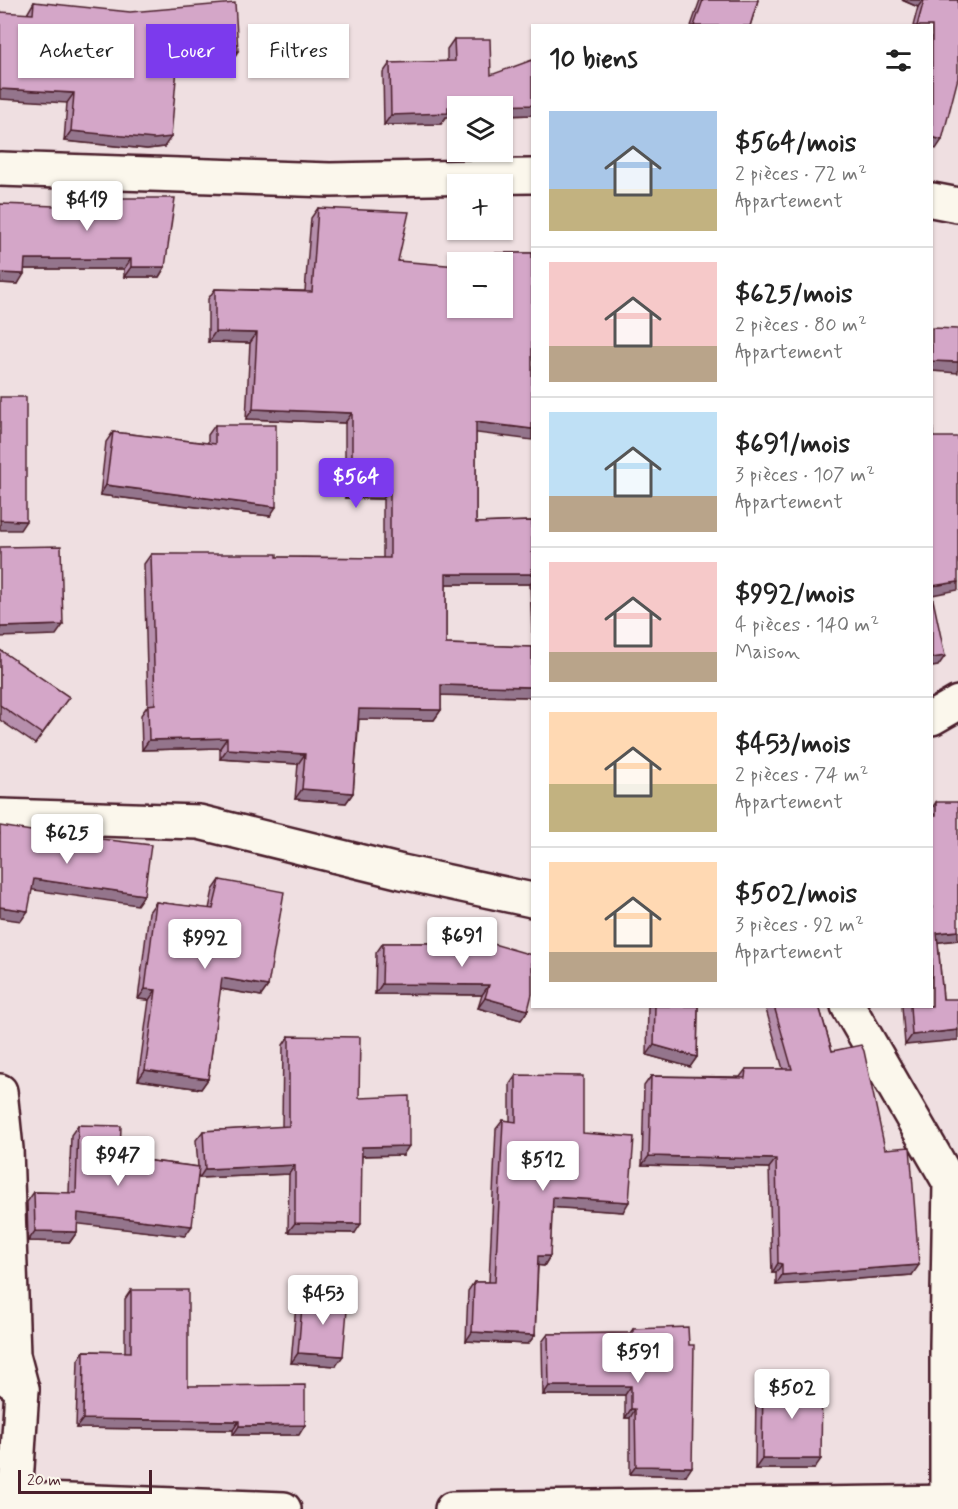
<!DOCTYPE html>
<html lang="fr">
<head>
<meta charset="utf-8">
<style>
	:root { --surface:#fff; --page:#f2f2f2; --text:#222; --muted:#767676; --line:#e0e0e0; --accent:#7c3aed }
	body { margin:0; font-family:Mynerve,sans-serif; background:var(--page); color:var(--text); height:100vh; display:flex; flex-direction:column; font-size:22px; white-space:nowrap }
	* { box-sizing:border-box; margin:0 }
	p { font-size:20px; color:var(--muted) }
	.icon { flex:none; width:33px; height:33px; fill:none; stroke:currentColor; stroke-width:2; stroke-linecap:round; stroke-linejoin:round }
	.map { position:relative; flex:1; overflow:hidden }
	.side { position:absolute; left:531px; top:24px; width:402px; height:984px; display:flex; flex-direction:column; background:var(--surface); border-radius:0px; box-shadow:0 2px 4px #0004 }
	.side>* { flex:none }
	.top-card { position:absolute; left:18px; top:24px; width:423px; height:54px; display:flex; gap:12px }
	.fabs { position:absolute; left:447px; top:96px; display:grid; gap:12px }
	.fabs a { display:grid; place-items:center; width:66px; height:66px; border-radius:0px; background:var(--surface); box-shadow:0 2px 4px #0004; font-size:30px }
	.scale { position:absolute; left:18px; bottom:15px; width:134px; box-sizing:border-box; padding-left:6px; border:3px solid #4a1f2b; border-top:0; font-size:16px; line-height:21px; white-space:nowrap; color:#4a1f2b; -webkit-text-stroke:4px #fbf7ec; paint-order:stroke }
	.price { position:absolute; translate:-50% -51px; padding:0 14px; border-radius:6px; background:#fff; color:#222; font-size:20px; line-height:39px; filter:drop-shadow(0 2px 3px #0008) }
	.price::after { content:''; position:absolute; left:50%; top:36px; width:18px; height:14px; margin-left:-9px; background:inherit; clip-path:polygon(0 0,100% 0,50% 100%) }
	.price.on { background:var(--accent); color:#fff }
	ul { padding:0; list-style:none }
	li { display:flex; align-items:center; gap:18px; height:150px; padding:0 18px }
	li+li { border-top:2px solid var(--line) }
	li span { display:grid; place-items:center; flex:none; width:168px; height:120px; border-radius:0px; color:#555 }
	li>.icon { margin-inline-start:auto }
	span .icon { width:72px; height:72px; fill:#fffc; stroke-width:1 }
	li b { font-size:26px }
	h2 { display:flex; justify-content:space-between; align-items:center; height:72px; padding:0 18px; font-size:26px }
	.tag { padding:0 21px; border-radius:0px; background:var(--surface); box-shadow:0 2px 4px #0004; font-size:21px; line-height:54px }
	.tag.on { background:var(--accent); color:#fff }
	.map>svg:first-child { display:block }
	.lines { fill:none; stroke-linecap:round; stroke-linejoin:round }
	.street-casing { stroke:#4a1f2b; stroke-width:38 }
	.street { stroke:#fbf7ec; stroke-width:33 }
	.wall { fill:#b68fac; stroke:#4a1f2b; stroke-width:1.5 }
	.shaded-wall { fill:#94748c; stroke:#4a1f2b; stroke-width:1.5 }
	.building { fill:#d4a6c8; stroke:#4a1f2b; stroke-width:1.5 }
</style>
</head>
<body>
<div class="map">
<svg width="958" height="1509" viewBox="0 0 958 1509">
	<rect width="100%" height="100%" fill="#efdfe1"/>
	<filter id="ink" filterUnits="userSpaceOnUse"><feTurbulence type="fractalNoise" baseFrequency=".0167" numOctaves="2"/><feDisplacementMap in="SourceGraphic" scale="12" xChannelSelector="R" yChannelSelector="G"/><feConvolveMatrix kernelMatrix="1 2 1 2 8 2 1 2 1" color-interpolation-filters="sRGB"/></filter>
	<g filter="url(#ink)">
		<g class="lines">
			<g class="street-casing">
				<g id="street">
					<polyline points="0,169 330,180 532,176"/>
					<polyline points="932,200 958,205"/>
					<polyline points="932,718 958,703"/>
					<polyline points="0,816 199,822 402,872 532,900"/>
					<polyline points="848,1006 950,1183 947,1345 947,1501"/>
					<polyline points="0,1091 6,1149 13,1355 22,1389"/>
					<polyline points="3,1376 22,1389 15,1499"/>
					<polyline points="0,1506 15,1499 284,1509"/>
					<polyline points="452,1509 958,1502"/>
				</g>
			</g>
			<use href="#street" class="street"/>
		</g>
		<g class="wall">
			<polygon points="700,0 758,0 750,26 691,26"/>
			<polygon points="902,0 958,0 936,149 932,26 913,26 918,7"/>
			<polygon points="34,2 232,61 178,65 164,147 147,149 64,141 67,103 27,14"/>
			<polygon points="454,39 532,115 502,116 502,106 458,106 458,117 446,117 441,124 384,125 383,73 390,63 447,62 447,49"/>
			<polygon points="84,198 165,267 159,277 124,277 124,269 24,269 18,284 0,283 79,206"/>
			<polygon points="318,208 398,261 458,308 502,262 485,262 492,253 532,253 476,433 476,523 532,521 532,633 530,584 446,584 446,644 532,647 532,707 531,706 531,697 441,695 441,710 434,720 359,719 353,793 346,803 295,799 298,764 220,759 220,748 142,750 141,715 148,705 144,564 151,554 277,557 383,558 383,499 345,498 345,423 246,419 250,343 208,342 208,299 215,289 305,291 311,218"/>
			<polygon points="215,425 270,516 100,495 106,442 113,432 208,443 208,435"/>
			<polygon points="0,650 69,697 35,744 0,720"/>
			<polygon points="936,802 958,940 938,942 943,999 905,1045 902,1006 932,1006 932,808"/>
			<polygon points="220,880 268,986 261,996 220,989 208,1079 201,1089 138,1080 149,1000 138,999 149,912 156,902 209,909 213,890"/>
			<polygon points="383,943 490,943 528,1010 521,1020 478,1008 482,995 375,994 376,953"/>
			<polygon points="648,1006 698,1006 697,1057 690,1067 647,1055"/>
			<polygon points="765,1006 819,1006 832,1051 912,1275 776,1285 776,1273 772,1273 769,1168 642,1165 644,1086 651,1076 740,1077 746,1069 783,1069"/>
			<polygon points="289,1036 359,1098 403,1155 362,1156 355,1233 288,1232 289,1174 199,1178 198,1173 185,1236 77,1223 77,1232 70,1242 28,1241 27,1202 34,1192 69,1193 71,1135 78,1125 120,1157 198,1167 196,1140 203,1131 282,1127 283,1045"/>
			<polygon points="516,1075 583,1133 623,1212 552,1207 550,1256 544,1266 538,1265 535,1335 528,1344 466,1341 468,1291 474,1282 489,1282 496,1129 503,1120 510,1121 510,1084"/>
			<polygon points="131,1290 188,1386 299,1435 233,1435 233,1430 76,1428 78,1360 84,1351 125,1352 125,1299"/>
			<polygon points="303,1295 336,1366 291,1363 296,1305"/>
			<polygon points="633,1329 686,1476 630,1474 630,1418 625,1418 625,1395 543,1395 542,1342 548,1334 630,1333"/>
			<polygon points="763,1381 814,1469 755,1469 756,1391"/>
		</g>
		<g class="shaded-wall">
			<polygon points="902,0 923,0 918,7"/>
			<polygon points="238,51 232,61 172,65 178,56"/>
			<polygon points="0,89 74,93 67,103 0,99"/>
			<polygon points="532,105 532,115 502,116 502,106 470,106"/>
			<polygon points="448,107 458,107 458,117 446,117 441,124 384,125 391,115"/>
			<polygon points="71,131 171,137 164,147 147,149 64,141"/>
			<polygon points="932,137 942,140 936,149 932,148"/>
			<polygon points="25,259 131,259 124,269 18,269"/>
			<polygon points="131,267 165,267 159,277 124,277"/>
			<polygon points="0,273 24,274 18,284 0,283"/>
			<polygon points="215,332 257,333 250,343 208,342"/>
			<polygon points="932,361 958,362 958,373 932,371"/>
			<polygon points="253,409 352,413 345,423 246,419"/>
			<polygon points="476,422 532,429 532,440 469,432"/>
			<polygon points="106,485 276,507 270,516 100,495"/>
			<polygon points="352,488 390,489 383,499 345,498"/>
			<polygon points="0,520 26,521 20,530 0,530"/>
			<polygon points="446,574 532,574 532,580 530,584 439,584"/>
			<polygon points="958,582 958,590 932,595 932,586"/>
			<polygon points="63,625 56,635 0,637 0,627"/>
			<polygon points="945,656 938,666 932,667 932,658"/>
			<polygon points="441,685 532,687 532,694 531,697 434,695"/>
			<polygon points="359,709 441,710 434,720 352,719"/>
			<polygon points="227,738 220,748 142,750 149,740"/>
			<polygon points="227,749 305,754 298,764 220,759"/>
			<polygon points="302,789 353,793 346,803 295,799"/>
			<polygon points="34,879 144,895 137,905 27,889"/>
			<polygon points="0,907 28,911 21,921 0,918"/>
			<polygon points="958,931 958,940 932,943 937,933"/>
			<polygon points="222,978 268,986 261,996 215,988"/>
			<polygon points="382,984 489,985 482,995 375,994"/>
			<polygon points="145,989 156,990 149,1000 138,999"/>
			<polygon points="485,998 528,1010 521,1020 478,1008"/>
			<polygon points="958,1030 958,1040 905,1045 912,1035"/>
			<polygon points="654,1045 697,1057 690,1067 647,1055"/>
			<polygon points="145,1070 208,1079 201,1089 138,1080"/>
			<polygon points="409,1146 403,1155 355,1156 362,1147"/>
			<polygon points="649,1156 776,1159 769,1168 642,1165"/>
			<polygon points="295,1165 289,1174 199,1178 205,1169"/>
			<polygon points="553,1197 629,1202 623,1212 546,1207"/>
			<polygon points="78,1213 192,1226 185,1236 71,1223"/>
			<polygon points="295,1223 361,1224 355,1233 288,1232"/>
			<polygon points="35,1231 77,1232 70,1242 28,1241"/>
			<polygon points="538,1256 550,1256 544,1266 532,1265"/>
			<polygon points="778,1263 782,1264 776,1273 772,1273"/>
			<polygon points="919,1265 912,1275 776,1285 782,1275"/>
			<polygon points="472,1332 535,1335 528,1344 466,1341"/>
			<polygon points="298,1353 343,1356 336,1366 291,1363"/>
			<polygon points="549,1386 631,1386 625,1395 543,1395"/>
			<polygon points="631,1409 635,1409 630,1418 625,1418"/>
			<polygon points="83,1419 239,1421 233,1430 76,1428"/>
			<polygon points="305,1425 299,1435 233,1435 239,1426"/>
			<polygon points="762,1459 821,1459 814,1469 755,1469"/>
			<polygon points="636,1466 692,1467 686,1476 630,1474"/>
		</g>
		<g class="building">
			<polygon points="703,0 758,0 750,26 694,26"/>
			<polygon points="924,0 958,0 958,78 942,140 932,137 932,26 917,26"/>
			<polygon points="34,2 130,12 235,3 238,51 178,56 171,137 154,139 71,131 74,93 0,89 0,12 33,14"/>
			<polygon points="454,39 490,39 491,75 532,60 532,105 448,107 448,113 391,115 390,63 455,61"/>
			<polygon points="84,198 175,198 165,267 131,267 131,259 25,259 24,274 0,273 0,204 84,207"/>
			<polygon points="318,208 409,212 398,261 458,266 458,308 502,308 502,262 491,262 492,253 532,253 532,429 476,422 476,523 532,521 532,574 446,574 446,644 532,647 532,687 441,685 441,710 359,709 353,793 302,789 305,754 227,749 227,738 149,740 148,705 155,704 151,554 277,554 277,557 390,558 390,489 352,488 352,413 253,409 257,333 215,332 215,289 312,292"/>
			<polygon points="932,328 958,329 958,362 932,361"/>
			<polygon points="0,397 26,397 26,521 0,520"/>
			<polygon points="932,419 933,419 933,437 958,437 958,582 932,586"/>
			<polygon points="215,425 276,425 276,507 106,485 113,432 215,444"/>
			<polygon points="61,546 63,625 0,627 0,547"/>
			<polygon points="932,595 945,656 932,658"/>
			<polygon points="0,650 69,697 42,734 0,705"/>
			<polygon points="936,802 958,802 958,931 937,933 943,999 958,999 958,1030 912,1035 910,1006 932,1006 932,815 936,815"/>
			<polygon points="0,826 100,842 101,839 151,845 144,895 34,879 28,911 0,907"/>
			<polygon points="220,880 284,892 268,986 222,978 208,1079 145,1070 156,990 145,989 156,902 213,909"/>
			<polygon points="383,943 490,943 532,955 532,994 528,1010 485,998 489,985 382,984"/>
			<polygon points="655,1006 698,1006 697,1057 654,1045"/>
			<polygon points="774,1006 819,1006 832,1051 861,1045 864,1051 885,1149 910,1147 919,1265 782,1275 782,1264 778,1263 776,1159 649,1156 651,1076 745,1078 746,1069 792,1069"/>
			<polygon points="289,1036 360,1037 359,1098 409,1096 409,1146 362,1147 361,1224 295,1223 295,1165 205,1169 203,1131 289,1126"/>
			<polygon points="516,1075 583,1076 583,1133 634,1137 629,1202 553,1197 550,1256 538,1256 535,1335 472,1332 474,1282 495,1282 503,1120 516,1122"/>
			<polygon points="78,1125 121,1126 120,1157 199,1167 192,1226 78,1213 77,1232 35,1231 34,1192 76,1193"/>
			<polygon points="131,1290 188,1290 188,1386 305,1385 305,1425 239,1426 239,1421 83,1419 84,1351 131,1352"/>
			<polygon points="303,1295 348,1299 343,1356 298,1353"/>
			<polygon points="688,1327 689,1345 694,1345 692,1467 636,1466 635,1409 631,1409 631,1386 549,1386 548,1334 633,1333 633,1329"/>
			<polygon points="763,1381 822,1382 821,1459 762,1459"/>
		</g>
	</g>
</svg>
<div class="fabs">
<a><svg class="icon" aria-label="layers" viewBox="0 0 24 24"><path d="M12 4l9 5-9 5-9-5zM3 14l9 5 9-5"/></svg></a>
<a>+</a>
<a>−</a>
</div>
<div class="scale">20 m</div>
<b class="price" style="left:87px;top:232px">$419</b>
<b class="price on" style="left:356px;top:509px">$564</b>
<b class="price" style="left:67px;top:865px">$625</b>
<b class="price" style="left:462px;top:968px">$691</b>
<b class="price" style="left:205px;top:970px">$992</b>
<b class="price" style="left:118px;top:1187px">$947</b>
<b class="price" style="left:543px;top:1192px">$512</b>
<b class="price" style="left:323px;top:1326px">$453</b>
<b class="price" style="left:638px;top:1384px">$591</b>
<b class="price" style="left:792px;top:1420px">$502</b>
<div class="top-card">
<a class="tag">Acheter</a>
<a class="tag on">Louer</a>
<a class="tag">Filtres</a>
</div>
<section class="side">
<h2>10 biens<svg class="icon" aria-label="filters" viewBox="0 0 24 24"><path d="M4 7h16M4 17h16"/><circle cx="9" cy="7" r="2"/><circle cx="15" cy="17" r="2"/></svg></h2>
<ul>
<li><span style="background:linear-gradient(#a9c7e8 65%,#c2b280 0)"><svg class="icon" aria-label="home" viewBox="0 0 24 24"><path d="M3 11l9-7 9 7M6 9v11h12V9"/></svg></span><div><b>$564/mois</b><p>2 pièces · 72 m²</p><p>Appartement</p></div></li>
<li><span style="background:linear-gradient(#f6c9c9 70%,#b9a48a 0)"><svg class="icon" aria-label="home" viewBox="0 0 24 24"><path d="M3 11l9-7 9 7M6 9v11h12V9"/></svg></span><div><b>$625/mois</b><p>2 pièces · 80 m²</p><p>Appartement</p></div></li>
<li><span style="background:linear-gradient(#bfe0f5 70%,#b9a48a 0)"><svg class="icon" aria-label="home" viewBox="0 0 24 24"><path d="M3 11l9-7 9 7M6 9v11h12V9"/></svg></span><div><b>$691/mois</b><p>3 pièces · 107 m²</p><p>Appartement</p></div></li>
<li><span style="background:linear-gradient(#f6c9c9 75%,#b9a48a 0)"><svg class="icon" aria-label="home" viewBox="0 0 24 24"><path d="M3 11l9-7 9 7M6 9v11h12V9"/></svg></span><div><b>$992/mois</b><p>4 pièces · 140 m²</p><p>Maison</p></div></li>
<li><span style="background:linear-gradient(#ffd9b3 60%,#c2b280 0)"><svg class="icon" aria-label="home" viewBox="0 0 24 24"><path d="M3 11l9-7 9 7M6 9v11h12V9"/></svg></span><div><b>$453/mois</b><p>2 pièces · 74 m²</p><p>Appartement</p></div></li>
<li><span style="background:linear-gradient(#ffd9b3 75%,#b9a48a 0)"><svg class="icon" aria-label="home" viewBox="0 0 24 24"><path d="M3 11l9-7 9 7M6 9v11h12V9"/></svg></span><div><b>$502/mois</b><p>3 pièces · 92 m²</p><p>Appartement</p></div></li>
</ul>
</section>
</div>
</body>
</html>
